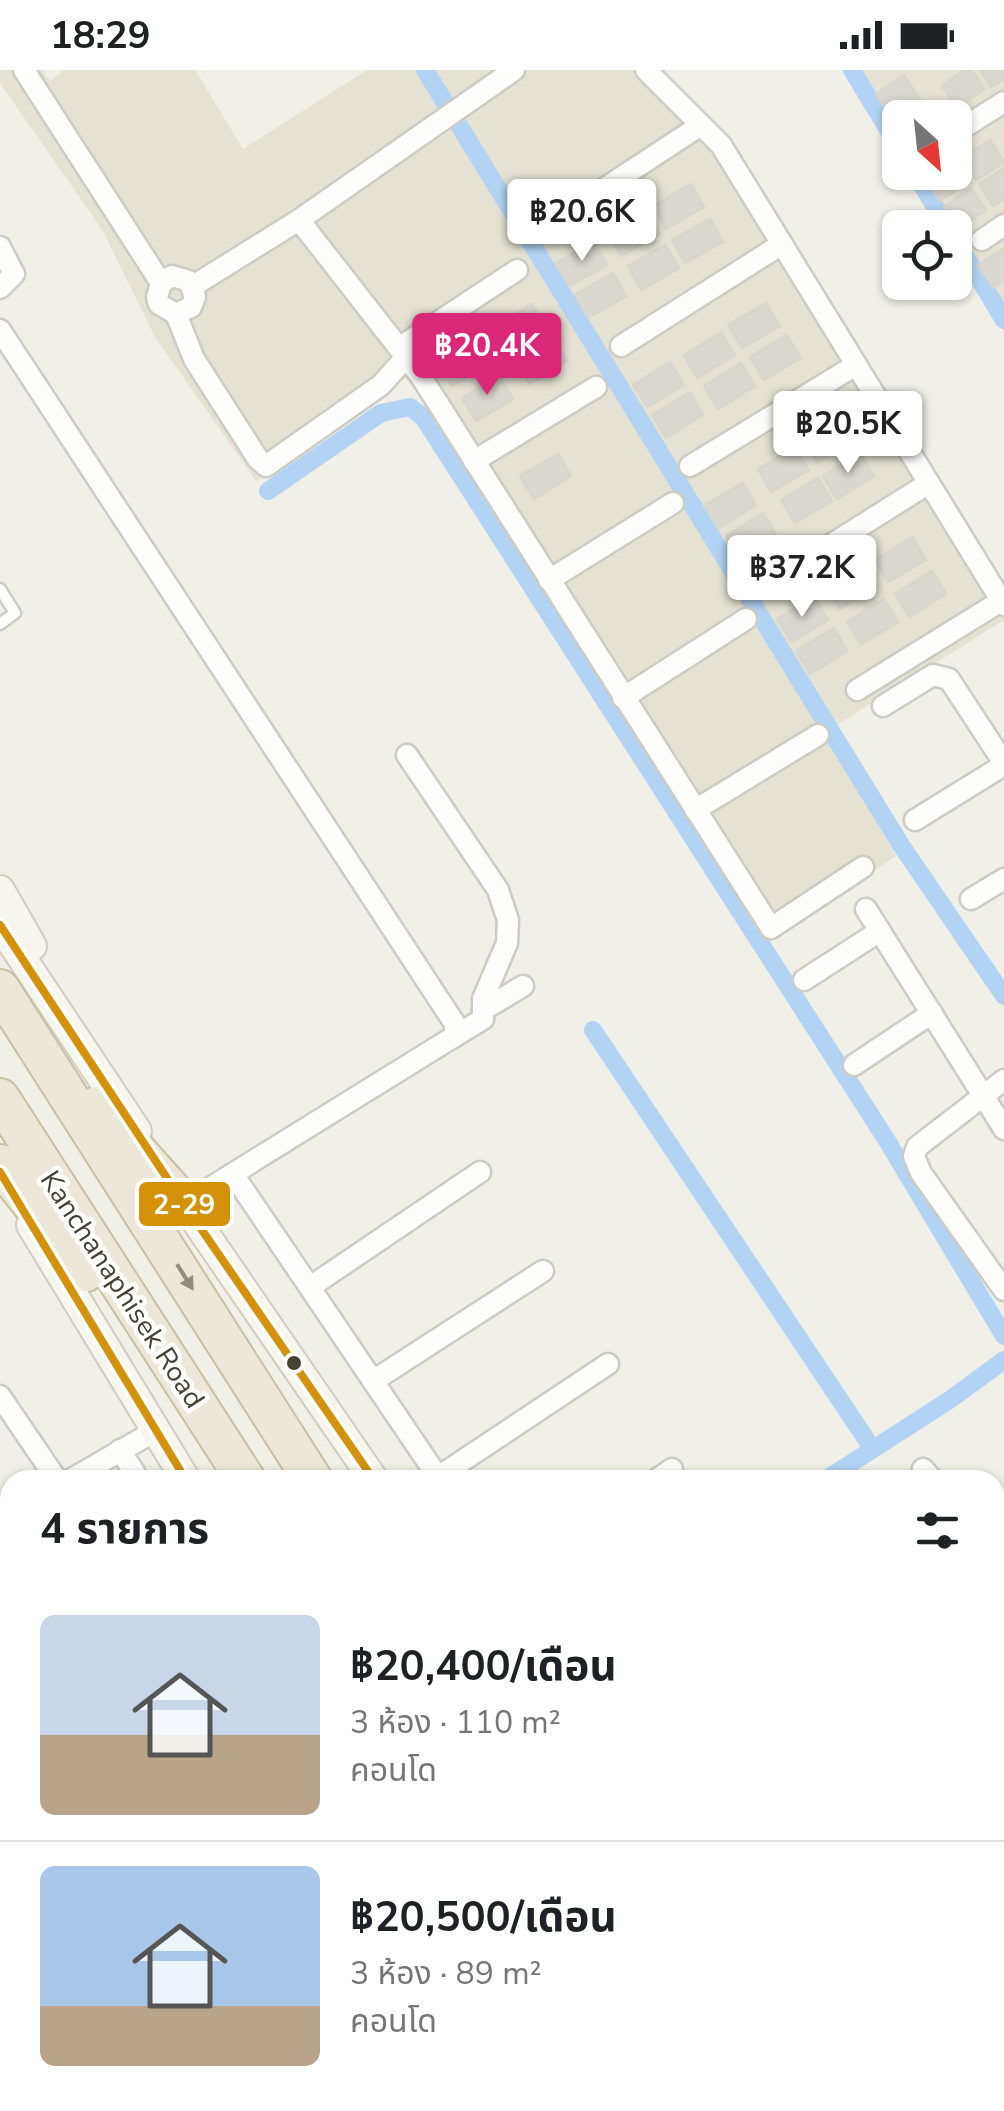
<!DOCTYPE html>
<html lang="th">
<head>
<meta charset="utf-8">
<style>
	:root { --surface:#fff; --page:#f6f6f6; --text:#202124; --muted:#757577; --line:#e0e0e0; --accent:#db2777 }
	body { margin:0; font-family:"Nunito Sans","Noto Sans Thai",sans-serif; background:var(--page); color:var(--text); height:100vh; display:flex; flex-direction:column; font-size:38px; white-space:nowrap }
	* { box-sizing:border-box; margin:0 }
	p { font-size:32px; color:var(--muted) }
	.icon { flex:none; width:55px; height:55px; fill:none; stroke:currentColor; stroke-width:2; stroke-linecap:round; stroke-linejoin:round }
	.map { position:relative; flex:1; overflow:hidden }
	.drawer { position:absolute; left:0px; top:1400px; width:1005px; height:642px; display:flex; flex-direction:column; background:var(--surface); border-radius:30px 30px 0 0; box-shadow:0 2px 8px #0004 }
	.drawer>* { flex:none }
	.needle { width:65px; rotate:153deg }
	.tools { position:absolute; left:882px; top:30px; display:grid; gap:20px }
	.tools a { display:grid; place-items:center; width:90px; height:90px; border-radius:15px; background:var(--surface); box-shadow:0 2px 8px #0004; font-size:50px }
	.price { position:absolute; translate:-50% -85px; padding:0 22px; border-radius:10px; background:#fff; color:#222; font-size:32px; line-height:65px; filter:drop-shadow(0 2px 5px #0008) }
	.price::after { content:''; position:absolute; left:50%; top:60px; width:30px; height:22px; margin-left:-15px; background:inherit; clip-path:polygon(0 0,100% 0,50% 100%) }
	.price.on { background:var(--accent); color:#fff }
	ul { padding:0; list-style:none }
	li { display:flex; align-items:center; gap:30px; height:250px; padding:0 40px }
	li+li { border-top:2px solid var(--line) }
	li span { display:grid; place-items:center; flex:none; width:280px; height:200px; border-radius:15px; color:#555 }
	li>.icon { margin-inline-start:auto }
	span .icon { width:120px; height:120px; fill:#fffc; stroke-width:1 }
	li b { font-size:42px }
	h2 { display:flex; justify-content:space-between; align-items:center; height:120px; padding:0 40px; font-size:42px }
	.status { display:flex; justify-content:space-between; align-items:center; height:70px; padding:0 50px; background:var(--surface); direction:ltr }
	.status svg { height:28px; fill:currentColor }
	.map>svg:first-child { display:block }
	.residential { fill:#e5e2d4 }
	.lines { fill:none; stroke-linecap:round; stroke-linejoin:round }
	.canal { stroke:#b2d3f3; stroke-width:18 }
	.building { fill:#dad8d0; stroke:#d8d6cd; stroke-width:2.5 }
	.lane-casing { stroke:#cccbc4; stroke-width:15 }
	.street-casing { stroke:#cccbc4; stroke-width:25 }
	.secondary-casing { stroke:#d0cebe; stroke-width:32 }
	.highway-casing { stroke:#cbc0a0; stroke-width:42 }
	.lane { stroke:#fdfdfc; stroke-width:10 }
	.street { stroke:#fdfdfc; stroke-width:20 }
	.secondary { stroke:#f6f5ee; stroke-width:28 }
	.highway { stroke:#ece7d8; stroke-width:38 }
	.bus-1-casing { stroke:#fff; stroke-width:15 }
	.bus-1 { stroke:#d4920a; stroke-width:8 }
	.oneway { fill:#918c7d }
	.bus-dot { fill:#474133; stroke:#fff; stroke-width:4 }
	.labels { text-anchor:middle; stroke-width:9; stroke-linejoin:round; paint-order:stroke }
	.street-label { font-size:28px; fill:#474133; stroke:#fff }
	.line-badge { stroke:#fff; stroke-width:4 }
	.badge-label { font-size:28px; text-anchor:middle; font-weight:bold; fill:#fff }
</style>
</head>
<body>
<div class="status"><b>18:29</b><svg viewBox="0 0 49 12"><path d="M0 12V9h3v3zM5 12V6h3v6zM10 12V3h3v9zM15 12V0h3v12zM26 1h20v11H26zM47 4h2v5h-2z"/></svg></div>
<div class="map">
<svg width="1004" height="2041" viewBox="0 0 1004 2041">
	<rect width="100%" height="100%" fill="#f0efe8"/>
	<g class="residential">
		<polygon points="0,0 42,0 50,11 64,0 195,0 243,79 367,0 656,0 722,65 1004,520 1004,550 824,663 896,786 766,873 655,711 410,305 256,411 155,267 103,161 0,13"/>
		<polygon points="849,0 1004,0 1004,240 955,158 917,103 955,102 955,48 900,48 900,77"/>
		<polygon points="7,1541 10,1545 10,2004 0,2011 0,1546"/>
	</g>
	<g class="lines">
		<g class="canal">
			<polyline points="425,0 901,775 1004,926"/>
			<polyline points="852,0 900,79"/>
			<polyline points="914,102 948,158"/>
			<polyline points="955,169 1004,250"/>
			<polyline points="268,421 381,343 410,337 423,347 886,1069 1004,1266"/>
			<polyline points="593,960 872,1378"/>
			<polyline points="825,1410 951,1329 1004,1290"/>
			<polyline points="0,2030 10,2022"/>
		</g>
	</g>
	<g class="building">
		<polygon points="965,0 972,0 984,19 957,38 942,16"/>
		<polygon points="980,0 1004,0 1004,9 991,17"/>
		<polygon points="904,5 919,28 891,46 876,24"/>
		<polygon points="922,30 934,48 900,48 900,57 894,48"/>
		<polygon points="990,70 1004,92 977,110 962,88"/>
		<polygon points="955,94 967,113 940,131 925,109 935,102 955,102"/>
		<polygon points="1004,98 1004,129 993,136 979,114"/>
		<polygon points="691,114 704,137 666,159 653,136"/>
		<polygon points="971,118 986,140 958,159 944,137"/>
		<polygon points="645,141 659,164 621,186 608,163"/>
		<polygon points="710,149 723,172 685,193 672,170"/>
		<polygon points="594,172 607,195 569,216 556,193"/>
		<polygon points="665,175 679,198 641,220 628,196"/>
		<polygon points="1004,178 1004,210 993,217 978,195"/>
		<polygon points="613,203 626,226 588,248 575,225"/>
		<polygon points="766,233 780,256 742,278 728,255"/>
		<polygon points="532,234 546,257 509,280 495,257"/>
		<polygon points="721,263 735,285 697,308 684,285"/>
		<polygon points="787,265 801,288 764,310 750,287"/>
		<polygon points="553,268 567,291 529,314 516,291"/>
		<polygon points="476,271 490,293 452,316 439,293"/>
		<polygon points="670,292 684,315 647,337 633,315"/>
		<polygon points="741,293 755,316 718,339 704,316"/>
		<polygon points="499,306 513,329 476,351 462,328"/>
		<polygon points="690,322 703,345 666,368 652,345"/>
		<polygon points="840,347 854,370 817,393 803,370"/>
		<polygon points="795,377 809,400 771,422 758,399"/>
		<polygon points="860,383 874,406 837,429 823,406"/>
		<polygon points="558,384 571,406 534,429 520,406"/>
		<polygon points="818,408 832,431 795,453 781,430"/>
		<polygon points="743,413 756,435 719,458 705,435"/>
		<polygon points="763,443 777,466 739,489 726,466"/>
		<polygon points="912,467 926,490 888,512 875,490"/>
		<polygon points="864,494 877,517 840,539 826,517"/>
		<polygon points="932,501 946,524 909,547 895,524"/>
		<polygon points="814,527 828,550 791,572 777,549"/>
		<polygon points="884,529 898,552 861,574 847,552"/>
		<polygon points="834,558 847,581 810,604 796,581"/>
	</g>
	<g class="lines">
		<g class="lane-casing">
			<g id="lane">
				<polyline points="0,519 15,543 0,554"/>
				<polyline points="0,1506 10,1520"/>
			</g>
		</g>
		<g class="street-casing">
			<g id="street">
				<polyline points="24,0 161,213 157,227 159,234 176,244 191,237 195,227 189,211 172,206 161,213"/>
				<polyline points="646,0 721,75 1004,535"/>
				<polyline points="955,63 1004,32"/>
				<polyline points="299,150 420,305 771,858 863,797"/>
				<polyline points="541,160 701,55"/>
				<polyline points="982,170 1004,155"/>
				<polyline points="0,177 14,204 0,218"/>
				<polyline points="193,216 299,150 514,0"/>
				<polyline points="176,244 194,289 258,389 266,396 381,315 407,286"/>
				<polyline points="0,260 455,954 455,966 184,1134"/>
				<polyline points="621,276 782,174"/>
				<polyline points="400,277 517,200"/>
				<polyline points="474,391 596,317"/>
				<polyline points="690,396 856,295"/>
				<polyline points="778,508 929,413"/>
				<polyline points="549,510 673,433"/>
				<polyline points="857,620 1001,531"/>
				<polyline points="623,628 746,549"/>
				<polyline points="883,636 933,605 949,609 1004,693"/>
				<polyline points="407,685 498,820 508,850 507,873 483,929 483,949 455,966"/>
				<polyline points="695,740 818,665"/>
				<polyline points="915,750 1004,695"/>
				<polyline points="971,829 1004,809"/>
				<polyline points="866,839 1004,1059"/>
				<polyline points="804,910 880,861"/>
				<polyline points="483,940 523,916"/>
				<polyline points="854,995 932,943"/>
				<polyline points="1004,1010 917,1077 914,1086 921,1103 1004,1220"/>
				<polyline points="233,1104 440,1410"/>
				<polyline points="310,1217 480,1102"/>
				<polyline points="373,1311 543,1201"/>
				<polyline points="0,1326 57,1410"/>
				<polyline points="120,1380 139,1410"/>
				<polyline points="923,1399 933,1410"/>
				<polyline points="438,1407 608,1294"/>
				<polyline points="70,1410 155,1361"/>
				<polyline points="656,1410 672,1399"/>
				<polyline points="995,1478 1004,1483"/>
				<polyline points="0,1601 10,1594"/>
				<polyline points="0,1625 10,1640"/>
				<polyline points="0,1692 10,1685"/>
				<polyline points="0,1830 10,1823"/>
				<polyline points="0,1979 10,1972"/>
				<polyline points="865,2032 878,2041"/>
				<polyline points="947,2032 953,2041"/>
				<polyline points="514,2041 525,2032"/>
			</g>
		</g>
		<g class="secondary-casing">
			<g id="secondary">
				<polyline points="0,820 32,876"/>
				<polyline points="0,855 137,1061"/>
				<polyline points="174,1119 374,1410"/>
				<polyline points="31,1155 186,1410"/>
				<polyline points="589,2032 595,2041"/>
				<polyline points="830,2032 843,2041"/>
			</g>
		</g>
		<g class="highway-casing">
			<g id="highway">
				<polyline points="0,919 313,1410"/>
				<polyline points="0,1028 246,1410"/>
				<polyline points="97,1036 184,1134"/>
				<polyline points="0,1094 86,1202"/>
				<polyline points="656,2032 662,2041"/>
				<polyline points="726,2032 733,2041"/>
			</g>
		</g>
		<use href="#lane" class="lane"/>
		<use href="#street" class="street"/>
		<use href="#secondary" class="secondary"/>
		<use href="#highway" class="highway"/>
		<g class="bus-1-casing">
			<g id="bus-1">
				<polyline points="0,855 184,1134 374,1410"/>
				<polyline points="0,1102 186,1410"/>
			</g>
		</g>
		<use href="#bus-1" class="bus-1"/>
	</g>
	<defs><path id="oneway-solid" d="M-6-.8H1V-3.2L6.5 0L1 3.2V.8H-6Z" transform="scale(2.5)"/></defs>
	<use class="oneway" href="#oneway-solid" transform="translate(185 1207) rotate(58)"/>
	<circle class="bus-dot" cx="294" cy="1293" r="9"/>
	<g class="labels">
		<g class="street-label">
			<text transform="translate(123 1219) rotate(57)" y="10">Kanchanaphisek Road</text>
		</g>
	</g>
	<rect class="line-badge" x="137" y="1110" width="95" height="48" rx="10" fill="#d4920a"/>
	<g class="badge-label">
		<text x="184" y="1144">2-29</text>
	</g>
</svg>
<div class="tools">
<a><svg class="needle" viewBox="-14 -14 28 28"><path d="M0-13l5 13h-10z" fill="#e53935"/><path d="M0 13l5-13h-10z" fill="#757577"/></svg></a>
<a><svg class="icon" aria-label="locate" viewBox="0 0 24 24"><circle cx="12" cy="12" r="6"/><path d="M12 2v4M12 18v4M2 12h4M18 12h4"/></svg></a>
</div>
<b class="price" style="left:582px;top:194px">฿20.6K</b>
<b class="price on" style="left:487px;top:328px">฿20.4K</b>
<b class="price" style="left:848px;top:406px">฿20.5K</b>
<b class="price" style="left:802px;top:550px">฿37.2K</b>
<section class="drawer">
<h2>4 รายการ<svg class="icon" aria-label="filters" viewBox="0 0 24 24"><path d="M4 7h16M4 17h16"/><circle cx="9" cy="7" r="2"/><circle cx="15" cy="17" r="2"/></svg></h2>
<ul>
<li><span style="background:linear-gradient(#c9d6e8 60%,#b9a48a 0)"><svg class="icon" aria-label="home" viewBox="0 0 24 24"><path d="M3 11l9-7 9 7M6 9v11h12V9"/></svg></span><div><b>฿20,400/เดือน</b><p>3 ห้อง · 110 m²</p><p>คอนโด</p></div></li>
<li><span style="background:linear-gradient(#a9c7e8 70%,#b9a48a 0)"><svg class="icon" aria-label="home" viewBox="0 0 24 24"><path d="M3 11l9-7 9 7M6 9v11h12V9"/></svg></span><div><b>฿20,500/เดือน</b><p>3 ห้อง · 89 m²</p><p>คอนโด</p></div></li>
</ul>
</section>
</div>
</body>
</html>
